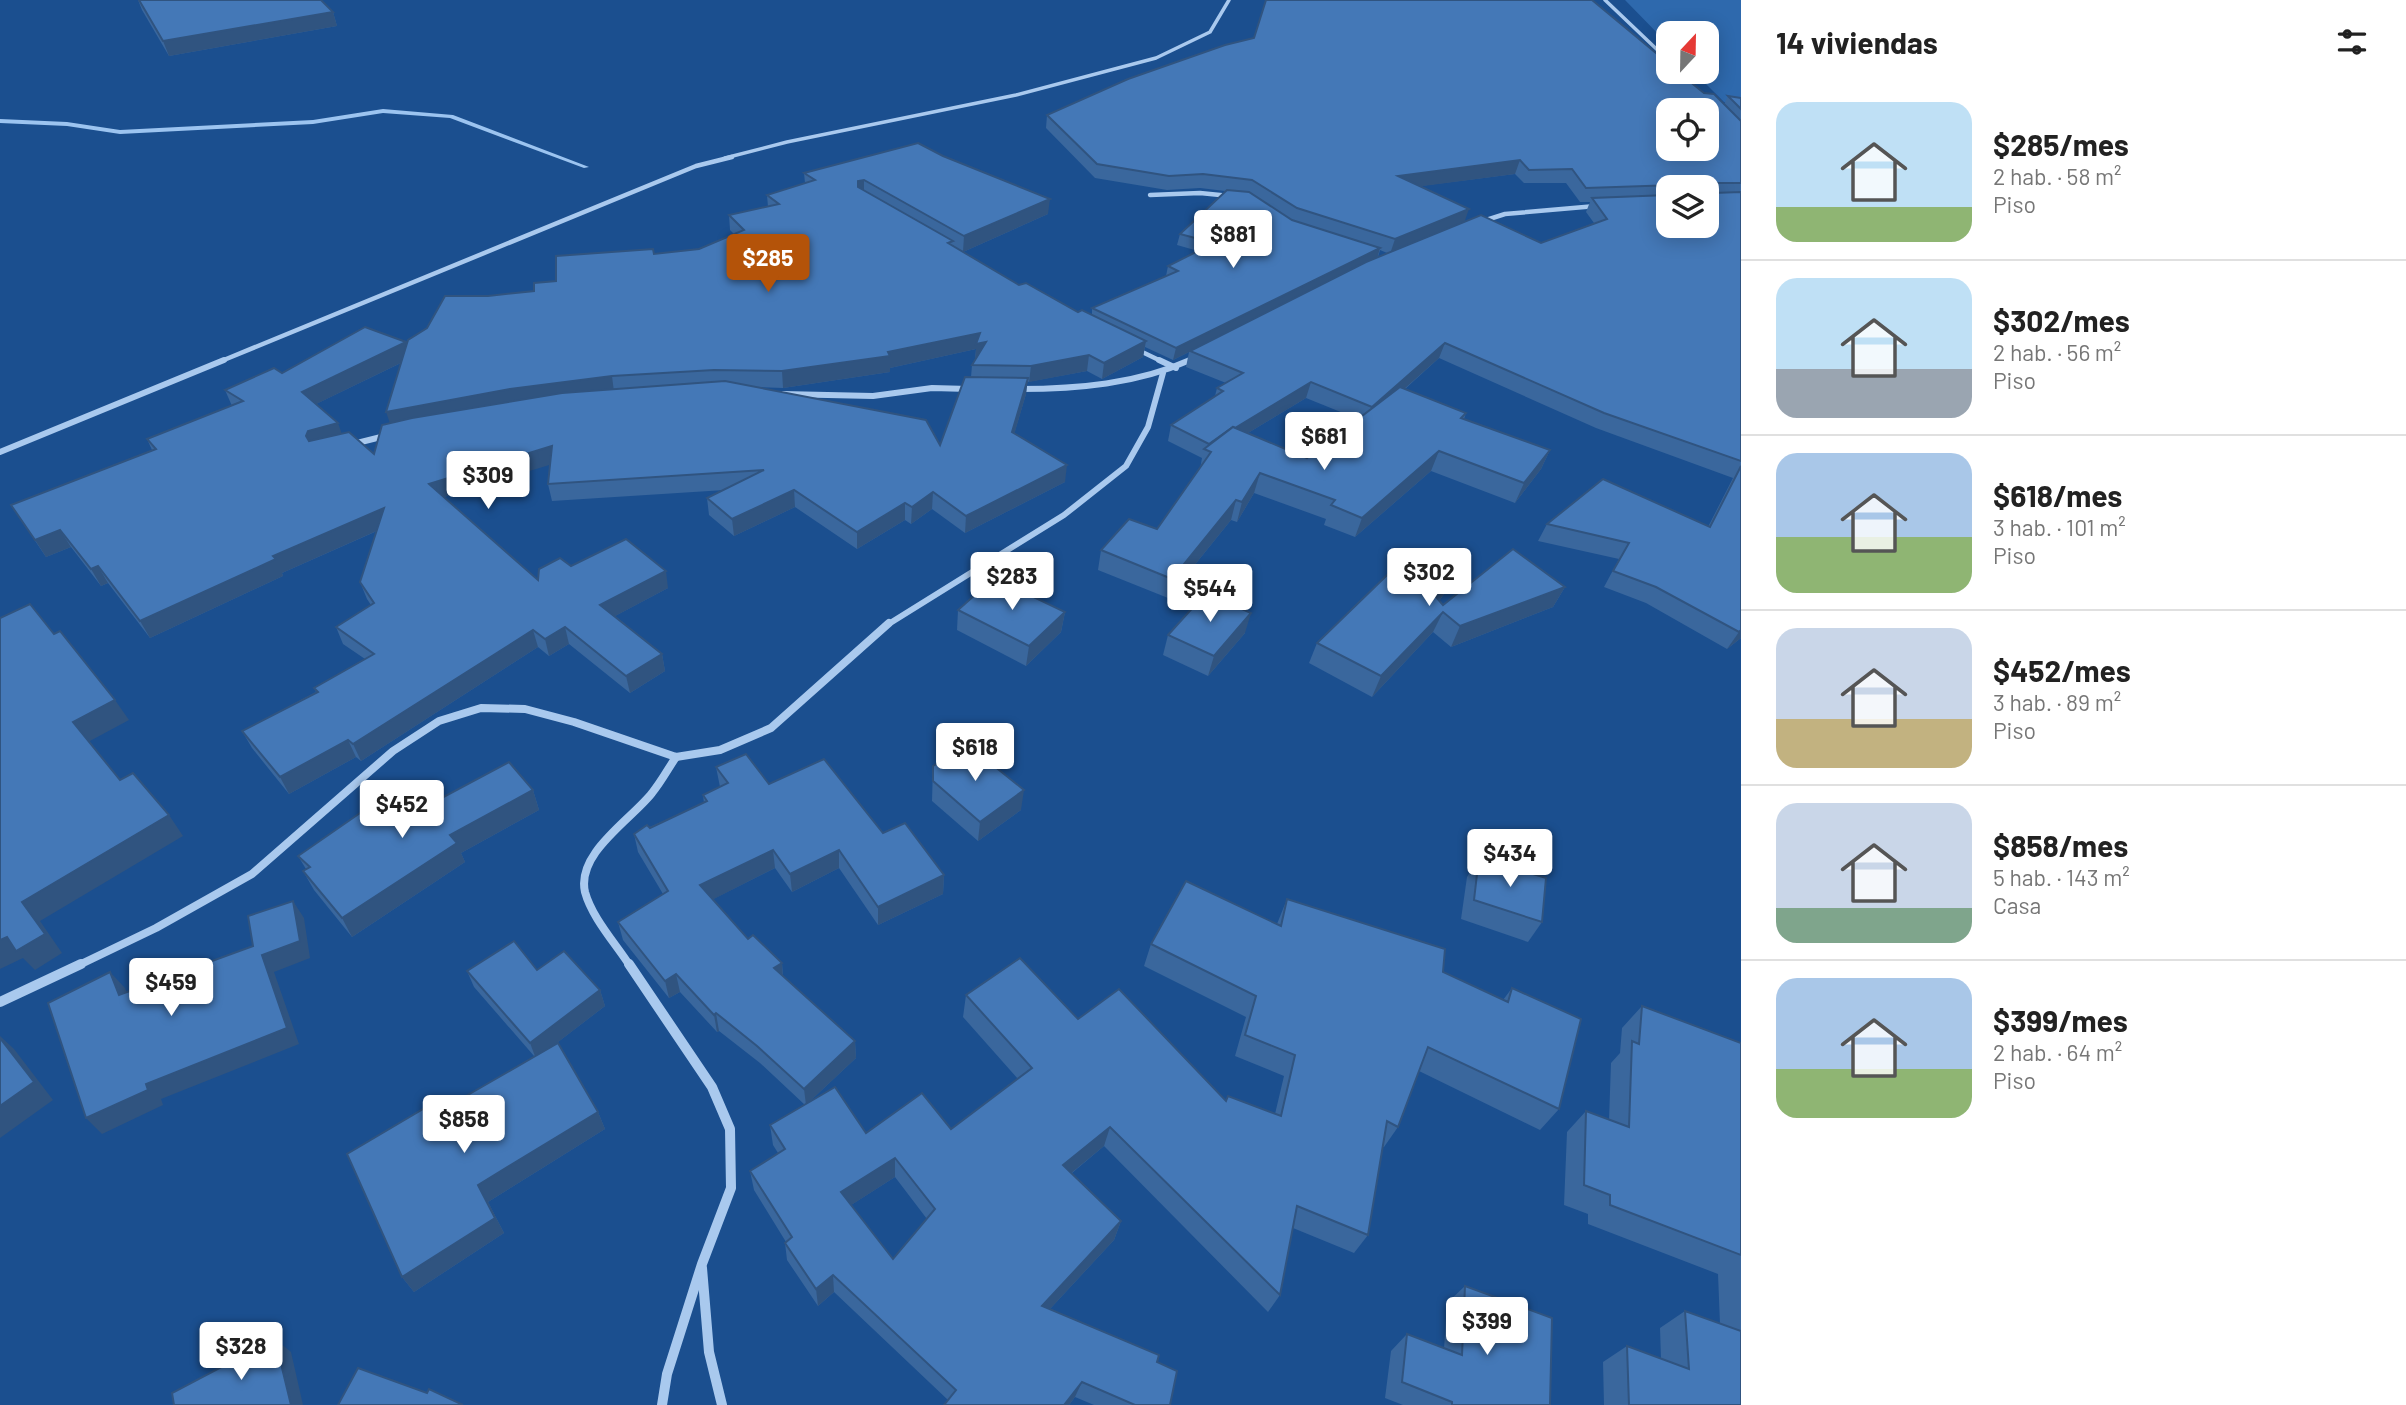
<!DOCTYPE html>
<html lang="es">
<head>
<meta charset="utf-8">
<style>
	:root { --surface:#fff; --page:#f6f6f6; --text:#222; --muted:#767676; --line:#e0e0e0; --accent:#b45309 }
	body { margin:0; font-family:Barlow,sans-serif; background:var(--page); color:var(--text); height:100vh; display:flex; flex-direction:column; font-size:26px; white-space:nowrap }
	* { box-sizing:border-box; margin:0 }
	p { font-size:23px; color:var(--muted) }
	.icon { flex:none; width:38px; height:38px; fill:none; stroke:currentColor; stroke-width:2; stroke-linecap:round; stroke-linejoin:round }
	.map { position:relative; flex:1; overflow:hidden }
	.sheet { display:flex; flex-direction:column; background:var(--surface); width:665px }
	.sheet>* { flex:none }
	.needle { width:46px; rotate:22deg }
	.fabs { position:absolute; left:1656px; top:21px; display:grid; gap:14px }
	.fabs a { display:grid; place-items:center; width:63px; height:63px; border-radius:14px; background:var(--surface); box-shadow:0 4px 18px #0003; font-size:35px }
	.price { position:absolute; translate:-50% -60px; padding:0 16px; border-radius:7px; background:#fff; color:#222; font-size:23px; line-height:46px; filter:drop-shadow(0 2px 4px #0008) }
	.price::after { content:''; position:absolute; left:50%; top:42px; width:21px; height:16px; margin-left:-10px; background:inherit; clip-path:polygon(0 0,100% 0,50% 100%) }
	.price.current { background:var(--accent); color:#fff }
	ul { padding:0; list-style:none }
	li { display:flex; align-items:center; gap:21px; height:175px; padding:0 35px }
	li+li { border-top:2px solid var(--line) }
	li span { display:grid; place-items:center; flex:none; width:196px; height:140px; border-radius:21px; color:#555 }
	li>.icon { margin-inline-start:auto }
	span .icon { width:84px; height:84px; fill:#fffc; stroke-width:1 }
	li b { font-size:30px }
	h2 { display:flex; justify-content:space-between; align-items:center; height:84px; padding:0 35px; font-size:30px }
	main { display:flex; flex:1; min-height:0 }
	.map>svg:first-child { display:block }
	.green { fill:#2e69ad }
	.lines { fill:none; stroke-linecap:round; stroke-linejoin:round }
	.stream { fill:#9cc4f0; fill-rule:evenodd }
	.minor-far4 { stroke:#a9c9ee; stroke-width:3.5 }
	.minor-far3 { stroke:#a9c9ee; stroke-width:4.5 }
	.minor-far2 { stroke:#a9c9ee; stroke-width:6 }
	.minor-far1 { stroke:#a9c9ee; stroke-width:8 }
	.minor { stroke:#a9c9ee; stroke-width:10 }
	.wall { fill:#3a679d; fill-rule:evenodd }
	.shaded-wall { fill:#305480 }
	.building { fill:#4478b7; stroke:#305480; stroke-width:2; fill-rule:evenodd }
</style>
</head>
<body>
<main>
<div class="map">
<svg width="1741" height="1405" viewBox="0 0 1741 1405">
	<rect width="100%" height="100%" fill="#1b4f8f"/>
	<polygon class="green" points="1625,0 1741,0 1741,104 1724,102 1694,72 1706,72 1706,33 1668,33 1668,44"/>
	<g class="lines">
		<polygon class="stream" points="383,109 453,115 589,167 584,168 450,118 383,113 313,124 120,134 67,126 0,123 0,119 67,122 120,130 313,120"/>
		<g class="minor-far4">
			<polyline points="1605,0 1668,60"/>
			<polyline points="725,158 787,142 1016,95 1156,58 1210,32 1229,0"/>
		</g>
		<g class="minor-far3">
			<polyline points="1150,195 1200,193 1230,196"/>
			<polyline points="1480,222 1505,214 1596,206"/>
			<polyline points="1136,349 1163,362"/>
			<polyline points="219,362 696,166 732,157"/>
			<polyline points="1187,362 1195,358"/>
		</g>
		<g class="minor-far2">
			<polyline points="1159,360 1176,368"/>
			<path d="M 1019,389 C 1077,389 1137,384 1190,360"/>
			<polyline points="782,394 873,396 932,388 969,389"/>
			<polyline points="353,444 385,436"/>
			<polyline points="0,452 224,360"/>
			<polyline points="887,625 1064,515 1126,466 1148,427 1163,373"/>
		</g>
		<g class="minor-far1">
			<polyline points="77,966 156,928 252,874 393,751 439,721 481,708 525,709 574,722 676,757 720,750 771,728 889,623"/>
			<path d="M 630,966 C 616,944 592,918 585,892 C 576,853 632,819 652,793 C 661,782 668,769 676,757"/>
		</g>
		<g class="minor">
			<polyline points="629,964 712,1087 730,1129 731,1188 702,1264 667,1374 662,1405"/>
			<polyline points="0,1002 81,964"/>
			<polyline points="702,1268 709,1352 722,1405"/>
		</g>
	</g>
	<g class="wall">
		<polygon points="138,0 321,0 333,12 337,26 169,56 142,10"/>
		<path d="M 1704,93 L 1724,104 L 1728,96 L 1741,109 L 1741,638 L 1727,649 L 1646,603 L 1604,587 L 1619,559 L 1538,541 L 1547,524 L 1708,527 L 1733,478 L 1596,428 L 1439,358 L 1405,389 L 1466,413 L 1464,419 L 1550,450 L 1541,469 L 1515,503 L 1431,471 L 1355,537 L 1324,525 L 1326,519 L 1254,493 L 1237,522 L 1231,520 L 1168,598 L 1098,570 L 1101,550 L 1157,529 L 1200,469 L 1202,458 L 1168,441 L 1171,425 L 1215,396 L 1217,388 L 1226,383 L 1186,367 L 1189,352 L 1173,360 L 1145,347 L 1143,357 L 1102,379 L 1087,371 L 1027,382 L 1026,394 L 1014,434 L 1065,482 L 965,533 L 932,509 L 911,524 L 905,520 L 857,549 L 795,507 L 734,536 L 709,515 L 707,498 L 725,490 L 552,501 L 548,484 L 550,464 L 444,497 L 538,580 L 571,566 L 668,588 L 615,616 L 662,654 L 665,671 L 630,693 L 569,644 L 549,656 L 538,647 L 361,761 L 356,757 L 289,794 L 252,748 L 242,731 L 316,692 L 314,688 L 365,659 L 343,644 L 336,627 L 371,605 L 367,599 L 360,582 L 377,531 L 282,573 L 283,576 L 150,638 L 108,583 L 101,586 L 71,547 L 46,557 L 11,505 L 152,450 L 147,439 L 232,406 L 225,390 L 282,373 L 406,342 L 488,296 L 534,291 L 556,281 L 654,254 L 699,249 L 734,234 L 730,230 L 729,215 L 768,207 L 767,195 L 805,183 L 804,173 L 918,143 L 1048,214 L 963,252 L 953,246 L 1019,285 L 1078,312 L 1092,315 L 1092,308 L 1166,276 L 1168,266 L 1198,251 L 1177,245 L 1180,234 L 1225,191 L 1200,188 L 1167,190 L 1095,178 L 1046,128 L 1047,115 ZM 1515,174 L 1524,183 L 1566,183 L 1580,202 L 1590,202 L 1586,212 L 1594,223 L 1541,243 L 1465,221 L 1420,186 ZM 1668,187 L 1706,187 L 1668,226 ZM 1380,250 L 1387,253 L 1378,257 ZM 976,349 L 975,360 L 972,365 L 971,377 L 940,445 L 755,387 L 783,388 L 890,372 L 890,368 ZM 401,363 L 390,423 L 374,454 L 342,434 L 316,404 ZM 1306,398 L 1358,419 L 1307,458 L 1248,433 Z"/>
		<polygon points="1407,582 1453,582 1439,601 1443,605 1565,587 1553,607 1451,647 1433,632 1372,697 1309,663 1317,643"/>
		<polygon points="958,610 1065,612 1061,632 1026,666 957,630"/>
		<polygon points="1245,633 1208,676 1163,655 1168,635"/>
		<polygon points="933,766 1021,810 978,841 932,801"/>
		<path d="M 716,767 L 769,784 L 883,833 L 944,875 L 943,894 L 878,925 L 839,868 L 792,892 L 775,868 L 713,899 L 748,939 L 782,963 L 783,976 L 855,1041 L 856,1058 L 809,1102 L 866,1133 L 951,1129 L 1018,1079 L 963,1017 L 966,995 L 1078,1019 L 1226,1100 L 1228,1096 L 1275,1114 L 1284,1076 L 1235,1056 L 1246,1017 L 1144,966 L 1151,944 L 1277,924 L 1287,899 L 1503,1000 L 1512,988 L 1559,1109 L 1540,1130 L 1419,1071 L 1398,1127 L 1384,1147 L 1382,1147 L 1368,1235 L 1354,1253 L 1293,1228 L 1280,1295 L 1268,1312 L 1104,1146 L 1072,1173 L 1121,1221 L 1114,1240 L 1049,1310 L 1157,1362 L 1170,1405 L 1094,1405 L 1075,1397 L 1069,1405 L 944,1405 L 948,1400 L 834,1292 L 818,1306 L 787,1260 L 785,1243 L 786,1242 L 754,1190 L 750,1171 L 778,1153 L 773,1145 L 770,1125 L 805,1105 L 760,1063 L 719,1031 L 717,1032 L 680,992 L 669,998 L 623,940 L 618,922 L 663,894 L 638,852 L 634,834 L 704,803 L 703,795 L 720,787 ZM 895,1177 L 927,1219 L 893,1259 L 851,1205 Z"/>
		<polygon points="533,790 539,810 461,853 465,862 352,937 314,890 303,871 306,869 298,856 423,808"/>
		<polygon points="1479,857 1542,922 1528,942 1461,919 1467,877"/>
		<polygon points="537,970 600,990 605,1006 554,1045 598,1112 605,1129 488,1202 504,1233 414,1292 402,1277 534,1056 474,987 467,971"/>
		<polygon points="1642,1006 1741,1043 1741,1405 1604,1405 1603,1362 1627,1346 1661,1359 1660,1328 1685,1311 1720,1324 1718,1274 1588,1224 1588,1214 1564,1205 1567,1132 1586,1111 1609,1120 1611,1063 1620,1053 1622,1028"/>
		<polygon points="1465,1286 1550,1405 1403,1405 1385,1398 1391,1351 1407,1334 1444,1349 1447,1303"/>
	</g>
	<g class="shaded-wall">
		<polygon points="333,12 337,26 169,56 163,41"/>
		<polygon points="1520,160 1515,174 1393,190 1398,176"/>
		<polygon points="864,180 864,195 858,196 858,181"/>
		<polygon points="1050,199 1048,214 963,252 964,236"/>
		<polygon points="1469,209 1464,223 1390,254 1395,239"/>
		<polygon points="1380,248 1377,259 1173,360 1176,348"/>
		<polygon points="980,333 986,342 975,360 976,349 890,368 890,372 783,388 782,371 888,352"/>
		<polygon points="1146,341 1143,357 1102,379 1104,363"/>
		<polygon points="406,342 411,358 308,408 302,392"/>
		<polygon points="1445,343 1439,358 1367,422 1372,407"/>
		<polygon points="1089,355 1087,371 1029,382 1031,366"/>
		<polygon points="612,376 614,392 392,429 386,412 510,389"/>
		<polygon points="1028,378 1026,394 1010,449 1012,432"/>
		<polygon points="1311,382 1306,398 1210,456 1211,452 1207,451 1209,444"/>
		<polygon points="338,423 344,440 315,447 306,436 308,431"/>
		<polygon points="552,446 556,463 434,500 429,484"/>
		<polygon points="1550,450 1541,469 1515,503 1524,483"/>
		<polygon points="1439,451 1431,471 1355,537 1362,518"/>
		<polygon points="1067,465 1065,482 965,533 966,516"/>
		<polygon points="1260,473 1254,493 1237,522 1242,502"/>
		<polygon points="794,490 795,507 734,536 732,519"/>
		<polygon points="933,492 932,509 911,524 912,507"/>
		<polygon points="1236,500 1231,520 1168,598 1172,579"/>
		<polygon points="905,503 905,520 857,549 857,532"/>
		<polygon points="384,508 390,525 282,573 283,576 150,638 140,621 273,556"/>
		<polygon points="60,530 71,547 46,557 35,540"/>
		<polygon points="1463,562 1453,582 1427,617 1436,597"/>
		<polygon points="98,566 108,583 101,586 91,569"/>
		<polygon points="666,571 668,588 604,622 600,605"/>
		<polygon points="1565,587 1553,607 1451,647 1460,626"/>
		<polygon points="1065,612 1061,632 1026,666 1029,646"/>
		<polygon points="1443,612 1433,632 1372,697 1381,676"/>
		<polygon points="1251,613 1245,633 1208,676 1214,656"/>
		<polygon points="565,627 569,644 549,656 545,639"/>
		<polygon points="533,630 538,647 361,761 353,744"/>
		<polygon points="1741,630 1741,638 1727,649 1739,632"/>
		<polygon points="662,654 665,671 630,693 626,676"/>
		<polygon points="115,700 129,720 88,742 73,722"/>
		<polygon points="348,740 356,757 289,794 280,777"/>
		<polygon points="533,790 539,810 461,853 465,862 352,937 342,918 450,835"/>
		<polygon points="1024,790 1021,810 978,841 980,822"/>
		<polygon points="169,815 183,836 40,921 62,953 35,970 23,958 0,969 0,940 7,937 22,902"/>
		<polygon points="773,850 775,868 704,904 700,885"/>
		<polygon points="839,850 839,868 792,892 790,874"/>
		<polygon points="944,875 943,894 878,925 878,907"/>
		<polygon points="293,901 304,918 310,958 274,972 299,1044 161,1099 163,1105 102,1134 86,1118 146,1084 262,955"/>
		<polygon points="782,963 783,981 774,968"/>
		<polygon points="110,972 125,988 134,1012 119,995"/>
		<polygon points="676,974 680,992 669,998 665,981"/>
		<polygon points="600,990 605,1006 536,1059 530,1043"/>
		<polygon points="716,1013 719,1031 717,1032 714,1015"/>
		<polygon points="0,1036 14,1049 53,1100 0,1138"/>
		<polygon points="855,1041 856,1058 806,1105 804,1089"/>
		<polygon points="598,1112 605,1129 488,1202 504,1233 414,1292 402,1277 478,1185"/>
		<polygon points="1110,1127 1104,1146 1058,1184 1063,1165"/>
		<polygon points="895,1158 895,1177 842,1211 841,1192"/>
		<polygon points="1121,1221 1114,1240 1037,1323 1042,1306"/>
		<polygon points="833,1275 834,1292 818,1306 816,1289"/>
		<polygon points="275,1339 291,1352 303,1405 291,1405"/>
		<polygon points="1082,1382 1075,1397 1069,1405 1064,1405"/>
	</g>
	<g class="building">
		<polygon points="139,0 321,0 333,12 163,41"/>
		<path d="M 1266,0 L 1592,0 L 1668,63 L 1668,72 L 1678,72 L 1704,93 L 1714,94 L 1741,121 L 1741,183 L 1713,183 L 1708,189 L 1713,193 L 1741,192 L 1741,461 L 1604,413 L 1445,343 L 1372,407 L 1311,382 L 1235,428 L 1233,427 L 1209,444 L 1171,425 L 1223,391 L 1217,388 L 1243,373 L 1190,351 L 1366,262 L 1481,215 L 1541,243 L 1607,219 L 1592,198 L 1668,195 L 1668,226 L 1706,226 L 1706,187 L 1676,187 L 1675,185 L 1586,188 L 1572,169 L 1529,170 L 1520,160 L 1398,176 L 1469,209 L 1395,239 L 1297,208 L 1252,180 L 1203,174 L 1169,176 L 1097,164 L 1047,115 L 1128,79 L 1225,45 L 1254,38 ZM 1668,110 L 1706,110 L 1706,149 L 1668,149 Z"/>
		<polygon points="1728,96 1741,98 1741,109"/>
		<polygon points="918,143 943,156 1050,199 964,236 864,180 858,181 858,187 953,241 948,243 1019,285 1026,283 1078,312 1082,310 1146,341 1104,363 1089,355 1031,366 972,365 986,342 976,344 980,333 888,352 890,356 782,371 714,370 612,376 510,389 386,412 408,340 427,328 445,296 488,296 534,291 534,283 556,281 556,256 653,249 654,254 699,249 744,230 729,215 779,204 767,195 815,180 804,173"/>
		<polygon points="1227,190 1249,192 1292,220 1380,248 1176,348 1092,308 1178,271 1168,266 1214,243 1180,234"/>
		<polygon points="365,327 406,342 302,392 338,423 308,431 306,436 309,441 349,432 374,454 382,425 412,418 562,393 725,381 926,420 940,445 965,377 1028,378 1012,432 1067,465 966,516 933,492 912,507 905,503 857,532 794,490 732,519 707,498 764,470 548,484 552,446 429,484 538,580 539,569 560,558 571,566 626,539 666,571 600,605 662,654 626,676 565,627 545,639 533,630 353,744 348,740 280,777 242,731 318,692 314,688 374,654 336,627 374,603 360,582 384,508 273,556 276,559 140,621 98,566 91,569 60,530 35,540 11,505 156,449 147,439 243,401 225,390 274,368 282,373"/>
		<polygon points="1400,387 1466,413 1461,418 1550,450 1524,483 1439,451 1362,518 1331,505 1335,500 1260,473 1242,502 1236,500 1172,579 1101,550 1129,519 1157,529 1211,452 1204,449 1233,427 1307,458"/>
		<polygon points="1741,466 1741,630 1739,632 1656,587 1613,571 1629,543 1547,524 1603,479 1710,527"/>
		<polygon points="1513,549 1565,587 1460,626 1443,612 1381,676 1317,643 1413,550 1407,582 1463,562 1436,597 1443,605"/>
		<polygon points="994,578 1065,612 1029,646 958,610"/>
		<polygon points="1206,593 1251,613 1214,656 1168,635"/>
		<polygon points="30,604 54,634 60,631 115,700 73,722 120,780 133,773 169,815 22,902 45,934 16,951 7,937 0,940 0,618"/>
		<polygon points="968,745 1024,790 980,822 933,781 933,766"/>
		<polygon points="746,754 769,784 824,759 883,833 905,823 944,875 878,907 839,850 790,874 773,850 700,885 748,939 753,935 782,963 774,968 855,1041 804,1089 757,1046 716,1013 714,1015 676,974 665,981 618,922 668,891 634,834 647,825 650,828 707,801 703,795 728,783 716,767"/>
		<polygon points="509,762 533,790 450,835 457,843 342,918 303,871 310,867 298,856 363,811 380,824 416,801 423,808"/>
		<polygon points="1479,857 1546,878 1542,922 1474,900"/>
		<path d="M 1186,881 L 1281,926 L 1287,899 L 1445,949 L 1443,972 L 1508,1002 L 1512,988 L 1581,1019 L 1559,1109 L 1428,1047 L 1398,1127 L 1387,1121 L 1368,1235 L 1297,1206 L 1280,1295 L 1110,1127 L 1063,1165 L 1121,1221 L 1042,1306 L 1159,1355 L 1157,1362 L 1177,1371 L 1170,1405 L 1135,1405 L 1082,1382 L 1064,1405 L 944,1405 L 956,1390 L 833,1275 L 816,1289 L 785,1243 L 792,1237 L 750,1171 L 785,1149 L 770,1125 L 835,1087 L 866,1133 L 922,1093 L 951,1129 L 1032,1068 L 966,995 L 1020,958 L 1078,1019 L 1119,989 L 1226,1101 L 1228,1096 L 1281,1116 L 1295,1055 L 1245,1035 L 1256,996 L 1151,944 ZM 895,1158 L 935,1209 L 893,1259 L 841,1192 Z"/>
		<polygon points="293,901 300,941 262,955 287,1028 146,1084 148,1090 86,1118 48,1003 110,972 119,995 253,946 248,916"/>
		<polygon points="514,941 537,970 564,951 600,990 530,1043 467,971"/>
		<polygon points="1642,1006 1741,1043 1741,1255 1610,1205 1610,1195 1584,1185 1586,1111 1629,1127 1632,1041 1639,1044"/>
		<polygon points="0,1038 34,1082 0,1106"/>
		<polygon points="558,1043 598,1112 478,1185 495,1218 402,1277 347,1154 435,1102 440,1111"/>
		<polygon points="1465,1286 1552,1318 1550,1405 1452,1405 1452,1402 1402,1382 1407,1334 1462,1355"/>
		<polygon points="1685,1311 1741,1331 1741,1405 1629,1405 1627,1346 1689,1369"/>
		<polygon points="275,1339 291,1405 174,1405 172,1393"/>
		<polygon points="358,1368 427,1393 429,1389 463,1405 338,1405"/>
	</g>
</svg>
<div class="fabs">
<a><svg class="needle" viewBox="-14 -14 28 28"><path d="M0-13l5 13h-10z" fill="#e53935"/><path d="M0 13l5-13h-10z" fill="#767676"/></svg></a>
<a><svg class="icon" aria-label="locate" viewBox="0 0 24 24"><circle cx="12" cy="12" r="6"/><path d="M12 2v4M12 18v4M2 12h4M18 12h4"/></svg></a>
<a><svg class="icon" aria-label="layers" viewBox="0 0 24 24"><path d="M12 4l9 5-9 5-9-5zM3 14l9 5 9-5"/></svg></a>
</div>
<b class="price" style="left:1233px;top:270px">$881</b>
<b class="price current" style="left:768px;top:294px">$285</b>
<b class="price" style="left:1324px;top:472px">$681</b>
<b class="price" style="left:488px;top:511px">$309</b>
<b class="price" style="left:1429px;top:608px">$302</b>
<b class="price" style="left:1012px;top:612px">$283</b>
<b class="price" style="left:1210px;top:624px">$544</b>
<b class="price" style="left:975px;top:783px">$618</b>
<b class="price" style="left:402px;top:840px">$452</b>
<b class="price" style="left:1510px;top:889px">$434</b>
<b class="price" style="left:171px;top:1018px">$459</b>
<b class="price" style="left:464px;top:1155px">$858</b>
<b class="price" style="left:1487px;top:1357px">$399</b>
<b class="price" style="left:241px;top:1382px">$328</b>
</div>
<section class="sheet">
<h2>14 viviendas<svg class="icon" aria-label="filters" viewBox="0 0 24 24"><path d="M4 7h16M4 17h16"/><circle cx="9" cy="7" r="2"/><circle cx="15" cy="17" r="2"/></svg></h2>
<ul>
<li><span style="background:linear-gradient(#bfe0f5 75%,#8fb573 0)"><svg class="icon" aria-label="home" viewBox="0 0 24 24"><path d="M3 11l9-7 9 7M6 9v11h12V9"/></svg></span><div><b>$285/mes</b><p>2 hab. · 58 m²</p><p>Piso</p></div></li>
<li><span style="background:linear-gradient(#bfe0f5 65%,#9aa5b1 0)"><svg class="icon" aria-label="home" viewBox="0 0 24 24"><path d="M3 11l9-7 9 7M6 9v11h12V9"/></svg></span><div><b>$302/mes</b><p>2 hab. · 56 m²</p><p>Piso</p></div></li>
<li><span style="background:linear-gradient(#a9c7e8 60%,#8fb573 0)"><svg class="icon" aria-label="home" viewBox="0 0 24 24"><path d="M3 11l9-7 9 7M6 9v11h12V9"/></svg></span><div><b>$618/mes</b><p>3 hab. · 101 m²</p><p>Piso</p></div></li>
<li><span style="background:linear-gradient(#c9d6e8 65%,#c2b280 0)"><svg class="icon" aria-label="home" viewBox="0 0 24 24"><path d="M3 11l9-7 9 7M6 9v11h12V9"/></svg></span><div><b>$452/mes</b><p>3 hab. · 89 m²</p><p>Piso</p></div></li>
<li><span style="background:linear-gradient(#c9d6e8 75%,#7fa58c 0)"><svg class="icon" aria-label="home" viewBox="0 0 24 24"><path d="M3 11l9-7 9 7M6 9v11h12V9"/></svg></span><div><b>$858/mes</b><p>5 hab. · 143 m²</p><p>Casa</p></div></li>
<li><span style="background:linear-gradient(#a9c7e8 65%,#8fb573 0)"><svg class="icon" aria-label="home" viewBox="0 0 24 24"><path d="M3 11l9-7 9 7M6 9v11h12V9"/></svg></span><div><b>$399/mes</b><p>2 hab. · 64 m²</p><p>Piso</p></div></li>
</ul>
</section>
</main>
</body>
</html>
